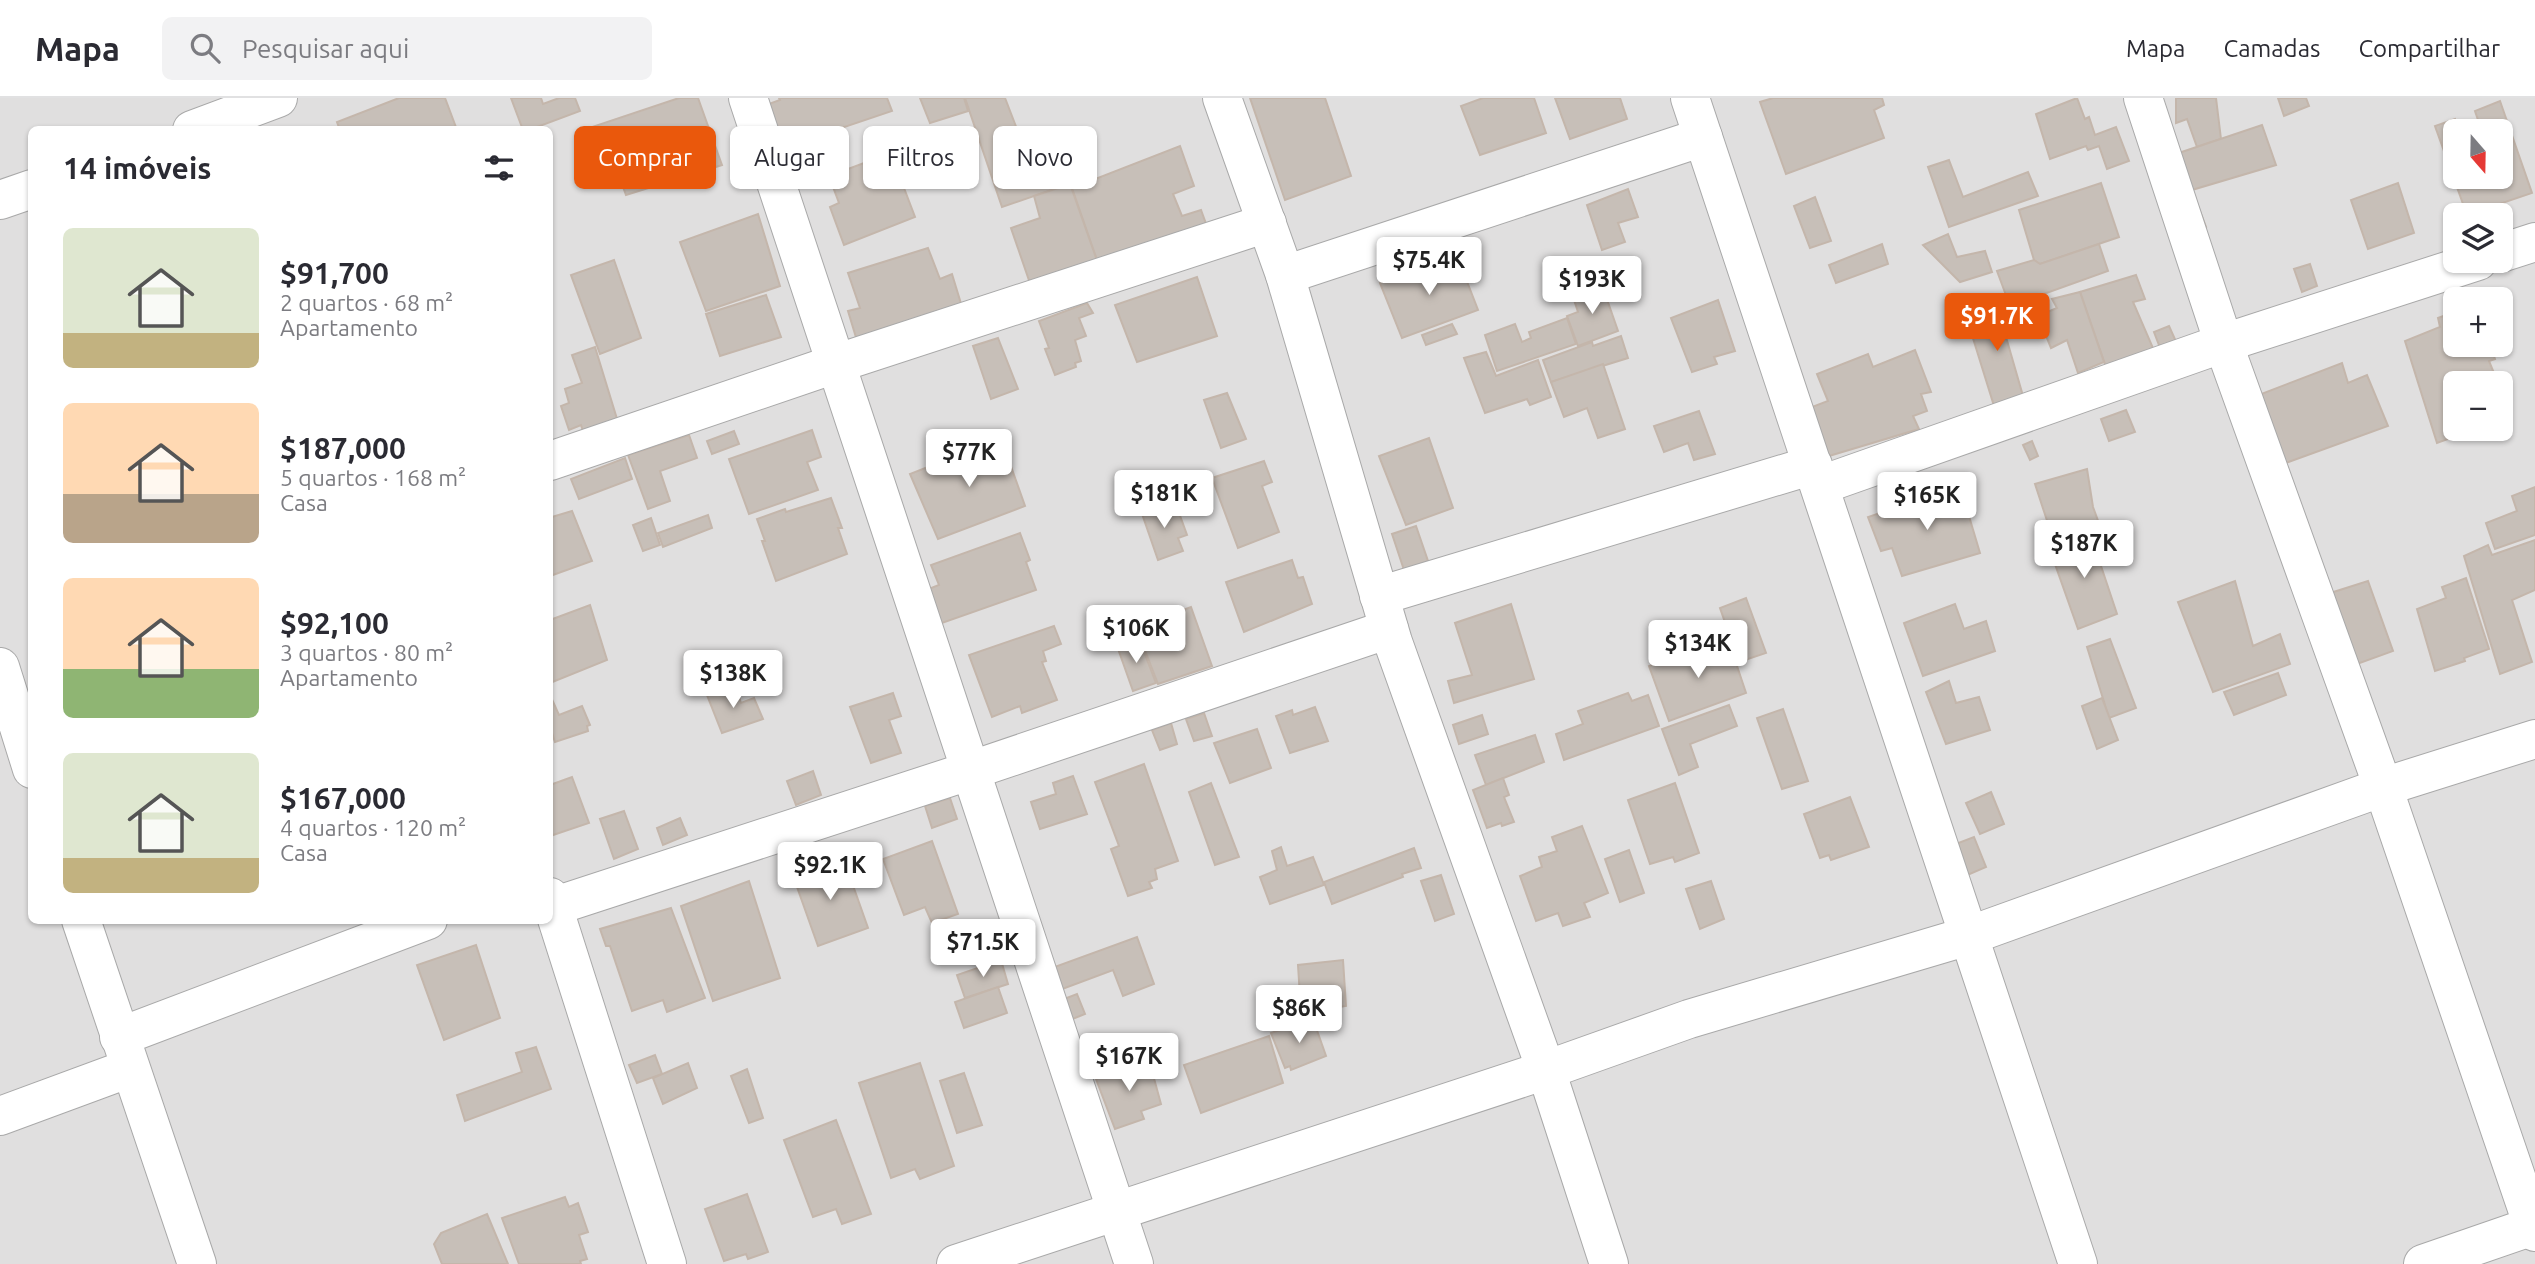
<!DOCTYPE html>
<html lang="pt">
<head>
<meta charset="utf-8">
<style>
	:root { --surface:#fff; --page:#f2f2f3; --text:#2b2b33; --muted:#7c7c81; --line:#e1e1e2; --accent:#ea580c }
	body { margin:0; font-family:Ubuntu,sans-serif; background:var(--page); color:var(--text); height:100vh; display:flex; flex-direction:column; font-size:26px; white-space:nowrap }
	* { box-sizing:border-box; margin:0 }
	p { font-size:23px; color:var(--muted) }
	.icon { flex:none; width:38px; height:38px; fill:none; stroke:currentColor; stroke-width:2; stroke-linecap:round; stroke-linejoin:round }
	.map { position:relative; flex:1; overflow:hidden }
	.details { position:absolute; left:28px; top:28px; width:525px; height:798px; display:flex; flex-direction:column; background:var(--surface); border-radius:10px; box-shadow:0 2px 5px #0004 }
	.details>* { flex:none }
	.banner { position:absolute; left:574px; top:28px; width:665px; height:63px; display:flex; gap:14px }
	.needle { width:46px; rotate:160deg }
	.buttons { position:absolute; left:2443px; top:21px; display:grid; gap:14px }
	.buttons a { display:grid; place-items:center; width:70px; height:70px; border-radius:10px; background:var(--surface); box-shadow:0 2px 5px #0004; font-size:35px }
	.price { position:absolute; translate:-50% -60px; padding:0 16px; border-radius:7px; background:#fff; color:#222; font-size:23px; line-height:46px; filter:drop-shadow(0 2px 4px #0008) }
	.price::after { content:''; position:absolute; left:50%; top:42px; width:21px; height:16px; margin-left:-10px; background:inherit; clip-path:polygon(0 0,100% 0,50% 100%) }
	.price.selected { background:var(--accent); color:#fff }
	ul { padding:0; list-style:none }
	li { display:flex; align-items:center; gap:21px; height:175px; padding:0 35px }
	li span { display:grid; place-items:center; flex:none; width:196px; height:140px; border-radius:10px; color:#555 }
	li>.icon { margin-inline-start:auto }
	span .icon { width:84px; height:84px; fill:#fffc; stroke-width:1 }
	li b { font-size:30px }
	h2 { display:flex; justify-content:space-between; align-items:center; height:84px; padding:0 35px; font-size:30px }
	.tag { padding:0 24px; border-radius:10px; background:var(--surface); box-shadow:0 2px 5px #0004; font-size:24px; line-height:63px }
	.tag.selected { background:var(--accent); color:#fff }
	header { display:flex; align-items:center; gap:42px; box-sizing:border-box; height:98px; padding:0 35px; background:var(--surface); border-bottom:2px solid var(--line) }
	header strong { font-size:33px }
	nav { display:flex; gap:38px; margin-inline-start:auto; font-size:24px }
	.search { width:490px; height:63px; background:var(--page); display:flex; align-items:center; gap:18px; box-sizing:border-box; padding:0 24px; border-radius:10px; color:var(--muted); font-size:26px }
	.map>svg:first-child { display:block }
	.residential { fill:#e0dfdf; fill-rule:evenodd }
	.building { fill:#c7bfb8; stroke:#c4b6ab; stroke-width:2; fill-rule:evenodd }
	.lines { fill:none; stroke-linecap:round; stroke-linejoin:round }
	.minor-casing { stroke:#a9a9a9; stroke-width:40 }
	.minor { stroke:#fff; stroke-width:38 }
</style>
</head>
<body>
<header>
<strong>Mapa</strong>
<div class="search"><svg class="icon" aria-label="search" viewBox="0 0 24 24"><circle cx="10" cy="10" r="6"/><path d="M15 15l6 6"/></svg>Pesquisar aqui</div>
<nav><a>Mapa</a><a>Camadas</a><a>Compartilhar</a></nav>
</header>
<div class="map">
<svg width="2535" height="1166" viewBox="0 0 2535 1166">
	<rect width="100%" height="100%" fill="#f2efe9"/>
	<path class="residential" d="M 0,0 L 2535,0 L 2535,1166 L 0,1166 ZM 32,32 L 550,32 L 550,822 L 32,822 ZM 2455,33 L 2501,33 L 2501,79 L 2455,79 ZM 2455,117 L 2501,117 L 2501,163 L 2455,163 ZM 2455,201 L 2501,201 L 2501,247 L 2455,247 ZM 2455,285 L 2501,285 L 2501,331 L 2455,331 Z"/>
	<g class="building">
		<polygon points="399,0 445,0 457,32 340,32 337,24"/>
		<polygon points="511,0 541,0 543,6 559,0 575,0 580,13 529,32 523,32"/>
		<polygon points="679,0 698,0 722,67 626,97 610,53 599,56 589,30"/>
		<polygon points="779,0 887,0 892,13 782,50 766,7 780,2"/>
		<polygon points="920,0 964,0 968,13 930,25"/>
		<polygon points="965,0 1005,0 1020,39 996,46 1005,72 1083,45 1095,77 1002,109"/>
		<polygon points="1250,0 1325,0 1351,78 1285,102"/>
		<polygon points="1483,0 1534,0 1546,35 1480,57 1461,8"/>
		<polygon points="1555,0 1620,0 1627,21 1570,41"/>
		<polygon points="1773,0 1882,0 1884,7 1874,12 1884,40 1786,76 1760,4"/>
		<polygon points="2077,0 2085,21 2089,19 2095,37 2116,29 2129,63 2107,71 2099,48 2088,52 2086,48 2050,61 2036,16"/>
		<polygon points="2176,0 2216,0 2221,41 2197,49 2187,21 2176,25"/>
		<polygon points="2278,0 2306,0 2309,8 2284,18"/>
		<path d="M 2500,3 L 2532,95 L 2467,117 L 2435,28 L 2455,21 L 2458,29 L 2478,22 L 2475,13 ZM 2455,33 L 2501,33 L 2501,79 L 2455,79 Z"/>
		<polygon points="2262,27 2276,67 2192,92 2206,129 2193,134 2167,59"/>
		<polygon points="1180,48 1194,88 1173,96 1182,118 1201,112 1209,134 1100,171 1072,90"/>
		<polygon points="907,52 915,76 907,78 911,88 904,90 915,119 844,147 830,109 839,105 829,78 872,62 874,66"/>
		<polygon points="1949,62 1963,99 2028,74 2038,98 1949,129 1928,69"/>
		<polygon points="2101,85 2119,139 2040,166 2034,162 2019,112"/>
		<polygon points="2398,85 2414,135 2368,151 2351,102"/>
		<polygon points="1070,86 1100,171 1033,194 1011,130 1040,120 1034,98"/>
		<polygon points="1628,91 1638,119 1618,125 1625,144 1602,152 1587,107"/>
		<polygon points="1815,99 1831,143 1810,150 1794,108"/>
		<polygon points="758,116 780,188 706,213 680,144"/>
		<polygon points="1948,136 1957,159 1985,153 1992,174 1960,184 1923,147"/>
		<polygon points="1882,146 1888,166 1836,185 1829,167"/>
		<polygon points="2099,146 2108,173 2010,208 1997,173 2034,162 2040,166"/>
		<polygon points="928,150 940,181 952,176 962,209 858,246 848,213 860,210 848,175"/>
		<polygon points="1456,158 1463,181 1466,181 1478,212 1402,240 1380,185"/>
		<polygon points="614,162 641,240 600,256 571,177"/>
		<polygon points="2310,166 2317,188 2302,194 2294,171"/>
		<polygon points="2136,177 2145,201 2133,204 2156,257 2107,272 2080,194"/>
		<polygon points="1197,179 1217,238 1137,264 1115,207"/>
		<polygon points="1602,187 1618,233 1578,248 1567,218 1578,214 1572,196"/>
		<polygon points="2080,194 2104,264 2078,275 2067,242 2051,250 2038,218 2057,210 2052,201"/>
		<polygon points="766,197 781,239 720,258 706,216"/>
		<polygon points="1718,202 1735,253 1714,259 1717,266 1692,274 1671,220"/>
		<polygon points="1087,205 1093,215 1079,220 1086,238 1075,242 1081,263 1075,265 1076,269 1055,277 1045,251 1049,250 1039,223"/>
		<polygon points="2016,206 2021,223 2004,232 2023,298 1995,311 1967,221"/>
		<polygon points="2455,214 2455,247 2490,247 2495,261 2489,263 2498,285 2455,285 2455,331 2475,331 2437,345 2405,243 2440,229 2438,220"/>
		<polygon points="1567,220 1576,246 1497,273 1485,237 1515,226 1522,244 1531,240 1529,234"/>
		<polygon points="1452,226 1457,236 1426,247 1422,237"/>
		<polygon points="2169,228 2178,248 2162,255 2154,234"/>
		<polygon points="1621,238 1628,260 1551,284 1543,262 1592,244 1593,248"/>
		<polygon points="998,240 1018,291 991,301 973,248"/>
		<polygon points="595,249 617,321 583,333 581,327 569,332 561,308 569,305 565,291 582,285 572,257"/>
		<polygon points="1915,252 1931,294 1921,296 1927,313 1913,318 1919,331 1829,358 1812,309 1828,303 1817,276 1868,256 1873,269"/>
		<polygon points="1486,254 1496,278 1538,262 1551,299 1530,307 1527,301 1485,315 1464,260"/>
		<polygon points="2342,265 2348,285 2367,277 2388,328 2280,367 2256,298"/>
		<polygon points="1603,266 1625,331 1598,340 1587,310 1564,319 1551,284"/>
		<polygon points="2501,293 2510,317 2501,321"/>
		<polygon points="1227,295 1246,341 1221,350 1204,302"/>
		<polygon points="2126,312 2135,334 2109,343 2101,321"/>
		<polygon points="1699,313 1715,356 1694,362 1688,345 1664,354 1654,328"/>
		<polygon points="812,332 821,359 807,364 818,392 749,416 729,361"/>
		<polygon points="734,333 739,346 712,356 707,343"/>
		<polygon points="689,337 697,360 660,373 670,403 648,411 628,357"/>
		<polygon points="1001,340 1025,408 938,441 910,376"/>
		<polygon points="1429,340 1453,410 1406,427 1379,358"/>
		<polygon points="2032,343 2038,358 2030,362 2023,347"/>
		<polygon points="625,360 632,381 579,401 571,381"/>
		<polygon points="1264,363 1272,384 1262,388 1279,434 1238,450 1212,380"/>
		<polygon points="2087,371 2093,409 2101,431 2055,447 2035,386"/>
		<polygon points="1960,388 1980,455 1902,478 1892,450 1881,453 1868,419"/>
		<polygon points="2535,389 2535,437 2495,451 2486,425 2517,413 2512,398"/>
		<polygon points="831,400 842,430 838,430 847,456 776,483 762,443 765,443 757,421 785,411 786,414"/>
		<polygon points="1169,404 1174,416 1179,415 1187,437 1178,440 1183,453 1158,462 1141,413"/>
		<polygon points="550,413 552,419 572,413 592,463 550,478"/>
		<polygon points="708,417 712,430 663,449 658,435"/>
		<polygon points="651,420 660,447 643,453 633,427"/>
		<polygon points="1416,428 1428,463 1404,472 1392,436"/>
		<polygon points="2098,433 2106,454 2097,456 2117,516 2078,531 2050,452"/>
		<polygon points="1020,435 1030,462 1026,464 1036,492 939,526 926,492 939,487 931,467"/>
		<polygon points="2535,442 2535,492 2512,502 2532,564 2500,576 2464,458 2488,447 2492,457"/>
		<polygon points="1292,462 1298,480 1303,479 1312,506 1244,534 1226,484"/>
		<polygon points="2466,480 2489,551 2464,560 2465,563 2435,573 2417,511 2446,500 2442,489"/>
		<polygon points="2235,483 2253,548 2280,536 2290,566 2213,594 2178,504"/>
		<polygon points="2368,483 2393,553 2346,570 2321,498"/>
		<polygon points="1746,500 1766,555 1739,564 1720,510"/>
		<polygon points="1511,506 1534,581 1454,605 1448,583 1472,577 1455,525"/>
		<polygon points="1955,506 1964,531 1986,523 1995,553 1923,578 1904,525"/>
		<polygon points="590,507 607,562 550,585 550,522"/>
		<polygon points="1191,509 1212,568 1158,586 1136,529"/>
		<polygon points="1054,528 1061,546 1043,553 1046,563 1042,564 1057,602 1022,615 1020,608 992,619 969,557"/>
		<polygon points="1139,541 1156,585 1133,593 1117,548"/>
		<polygon points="1728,541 1746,595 1669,623 1649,568"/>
		<polygon points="2110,541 2136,610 2109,620 2087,549"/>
		<polygon points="2278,575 2286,597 2234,617 2224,594"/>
		<polygon points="1949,583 1956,605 1979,599 1990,632 1946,646 1926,594"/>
		<polygon points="735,587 741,605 754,600 763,621 722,635 707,597"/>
		<polygon points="893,595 901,618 889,622 901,655 871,665 850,609"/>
		<polygon points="1628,595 1632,603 1648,597 1659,628 1564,662 1556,636 1583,626 1578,613"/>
		<polygon points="550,597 559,617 582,608 590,627 587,628 588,633 555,644 550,629"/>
		<polygon points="2102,600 2118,642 2097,651 2082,608"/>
		<polygon points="1729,607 1737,628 1690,646 1698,669 1679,677 1662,631"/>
		<polygon points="1315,609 1328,643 1290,655 1276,618 1292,612 1293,617"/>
		<polygon points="1783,611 1808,683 1782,691 1757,620"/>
		<polygon points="1204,615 1212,638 1194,643 1186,621"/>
		<polygon points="1482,617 1488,636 1459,646 1453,627"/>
		<polygon points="1171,625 1177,646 1160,652 1152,632"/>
		<polygon points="1257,631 1271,670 1230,685 1214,645"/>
		<polygon points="1535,637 1544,664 1486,687 1475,657"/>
		<polygon points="1144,666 1178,763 1155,771 1157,781 1149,784 1152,790 1128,798 1111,751 1119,748 1095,684"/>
		<polygon points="813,673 821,697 796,707 787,683"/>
		<polygon points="1073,678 1087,716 1040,731 1031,704 1056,696 1053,685"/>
		<polygon points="572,679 589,725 550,738 550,687"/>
		<polygon points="1503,680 1509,697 1504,699 1514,724 1502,728 1501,725 1487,730 1473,692"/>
		<polygon points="1211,685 1239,759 1215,767 1189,694"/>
		<polygon points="1675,685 1699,755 1675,764 1673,759 1650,766 1628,702"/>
		<polygon points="1991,694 2004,726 1980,736 1966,705"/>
		<polygon points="1850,699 1869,749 1831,762 1829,757 1820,760 1804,716"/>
		<polygon points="950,700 957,721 932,730 925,708"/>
		<polygon points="624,713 638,751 614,761 600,721"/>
		<polygon points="680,720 687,737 663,747 657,730"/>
		<polygon points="1582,728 1608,795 1584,805 1590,819 1563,828 1558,815 1536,823 1520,778 1542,769 1539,759 1557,753 1552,739"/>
		<polygon points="1974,739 1986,769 1963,779 1953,747"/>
		<polygon points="932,743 958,816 932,825 925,809 904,817 883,761"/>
		<polygon points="1281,749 1287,768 1313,759 1324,787 1270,806 1260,779 1277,772 1272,753"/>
		<polygon points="1414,750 1421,770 1402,776 1403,779 1332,806 1324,784"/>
		<polygon points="1629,752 1644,795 1620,804 1605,761"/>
		<polygon points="844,762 868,830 818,848 792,775 822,765 824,771"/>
		<polygon points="1441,777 1454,816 1435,823 1421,783"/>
		<polygon points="749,783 780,880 713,903 681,808"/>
		<polygon points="1711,783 1724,821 1700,831 1686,791"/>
		<polygon points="671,810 705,900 667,914 663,902 632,913 610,848 606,848 600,831"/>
		<polygon points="1137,839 1154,886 1123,898 1113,872 1057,893 1049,871"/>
		<polygon points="476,847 500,920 444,942 417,867"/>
		<polygon points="1001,862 1008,886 965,900 957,877"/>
		<polygon points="1343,862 1346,908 1301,915 1298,867"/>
		<polygon points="998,889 1007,915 964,930 955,904"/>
		<polygon points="1077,896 1085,916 1065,924 1056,904"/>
		<polygon points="1313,921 1326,958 1291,972 1290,968 1285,970 1271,935"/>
		<polygon points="1269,938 1283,985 1201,1015 1184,967"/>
		<polygon points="536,949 551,991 465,1023 457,997 522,974 516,955"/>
		<polygon points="655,957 662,976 637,985 629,967"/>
		<polygon points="1149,962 1161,1006 1141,1013 1144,1021 1115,1031 1096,981 1127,968 1128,970"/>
		<polygon points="688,965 697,990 663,1006 653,980"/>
		<polygon points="920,965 954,1068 920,1081 915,1071 891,1080 859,985"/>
		<polygon points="747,971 763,1020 749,1025 731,978"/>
		<polygon points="964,975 982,1027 957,1035 940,983"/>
		<polygon points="836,1022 871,1116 842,1126 836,1111 813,1119 784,1042"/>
		<polygon points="747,1096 768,1154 748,1161 746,1156 724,1163 705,1111"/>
		<polygon points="565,1099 569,1109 578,1105 588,1134 579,1137 587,1161 580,1163 581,1166 519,1166 502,1120"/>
		<polygon points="487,1116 508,1166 442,1166 434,1146 441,1135"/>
	</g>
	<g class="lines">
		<g class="minor-casing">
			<g id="minor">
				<polyline points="748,0 1134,1166"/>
				<polyline points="1222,0 1285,177 1393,544 1546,972 1609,1166"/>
				<polyline points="1690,0 2078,1166"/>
				<polyline points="2143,0 2230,264 2383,689 2535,1134"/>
				<polyline points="192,32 278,0"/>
				<polyline points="0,102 32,91"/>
				<polyline points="2501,155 2535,144"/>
				<polyline points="1285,177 1703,39"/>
				<polyline points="550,363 835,266 1267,125"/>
				<polyline points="1821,387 2224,245 2478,163"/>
				<polyline points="1379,498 1813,367"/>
				<polyline points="0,569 32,671"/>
				<polyline points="550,799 667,1166"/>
				<polyline points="552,809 969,673 1389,531"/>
				<polyline points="81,822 197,1166"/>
				<polyline points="119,939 428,822"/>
				<polyline points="0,1018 130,970"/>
				<polyline points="956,1166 1546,972 1689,921 1968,838 2383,689 2535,641"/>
				<polyline points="2423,1166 2533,1128"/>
			</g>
		</g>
		<use href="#minor" class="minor"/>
	</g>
</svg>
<div class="buttons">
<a><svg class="needle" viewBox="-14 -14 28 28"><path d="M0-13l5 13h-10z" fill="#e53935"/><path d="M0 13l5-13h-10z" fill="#7c7c81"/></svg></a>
<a><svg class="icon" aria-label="layers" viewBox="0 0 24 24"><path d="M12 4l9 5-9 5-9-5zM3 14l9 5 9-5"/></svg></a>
<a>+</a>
<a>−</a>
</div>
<b class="price" style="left:1429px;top:199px">$75.4K</b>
<b class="price" style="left:1592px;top:218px">$193K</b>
<b class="price selected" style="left:1997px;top:255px">$91.7K</b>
<b class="price" style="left:969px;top:391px">$77K</b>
<b class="price" style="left:1164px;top:432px">$181K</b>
<b class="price" style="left:1927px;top:434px">$165K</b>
<b class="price" style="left:2084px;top:482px">$187K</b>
<b class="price" style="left:1136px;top:567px">$106K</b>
<b class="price" style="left:1698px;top:582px">$134K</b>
<b class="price" style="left:733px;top:612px">$138K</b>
<b class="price" style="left:830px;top:804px">$92.1K</b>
<b class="price" style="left:983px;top:881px">$71.5K</b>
<b class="price" style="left:1299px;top:947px">$86K</b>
<b class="price" style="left:1129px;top:995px">$167K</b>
<div class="banner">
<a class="tag selected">Comprar</a>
<a class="tag">Alugar</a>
<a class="tag">Filtros</a>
<a class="tag">Novo</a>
</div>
<section class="details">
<h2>14 imóveis<svg class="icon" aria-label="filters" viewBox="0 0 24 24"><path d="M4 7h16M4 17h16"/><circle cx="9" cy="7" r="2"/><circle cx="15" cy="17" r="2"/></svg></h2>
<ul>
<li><span style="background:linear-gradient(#dfe7d0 75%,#c2b280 0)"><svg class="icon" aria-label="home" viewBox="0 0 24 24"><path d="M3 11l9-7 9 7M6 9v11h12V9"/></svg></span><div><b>$91,700</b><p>2 quartos · 68 m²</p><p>Apartamento</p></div></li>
<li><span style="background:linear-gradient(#ffd9b3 65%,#b9a48a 0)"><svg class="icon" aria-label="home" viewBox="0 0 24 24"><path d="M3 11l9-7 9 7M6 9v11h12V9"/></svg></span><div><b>$187,000</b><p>5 quartos · 168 m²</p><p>Casa</p></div></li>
<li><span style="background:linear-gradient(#ffd9b3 65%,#8fb573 0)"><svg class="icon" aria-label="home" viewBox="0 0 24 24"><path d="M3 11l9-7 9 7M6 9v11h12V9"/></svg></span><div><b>$92,100</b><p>3 quartos · 80 m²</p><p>Apartamento</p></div></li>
<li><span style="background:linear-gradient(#dfe7d0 75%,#c2b280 0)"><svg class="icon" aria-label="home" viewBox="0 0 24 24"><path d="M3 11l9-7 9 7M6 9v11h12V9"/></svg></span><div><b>$167,000</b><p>4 quartos · 120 m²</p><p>Casa</p></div></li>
</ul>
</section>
</div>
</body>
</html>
